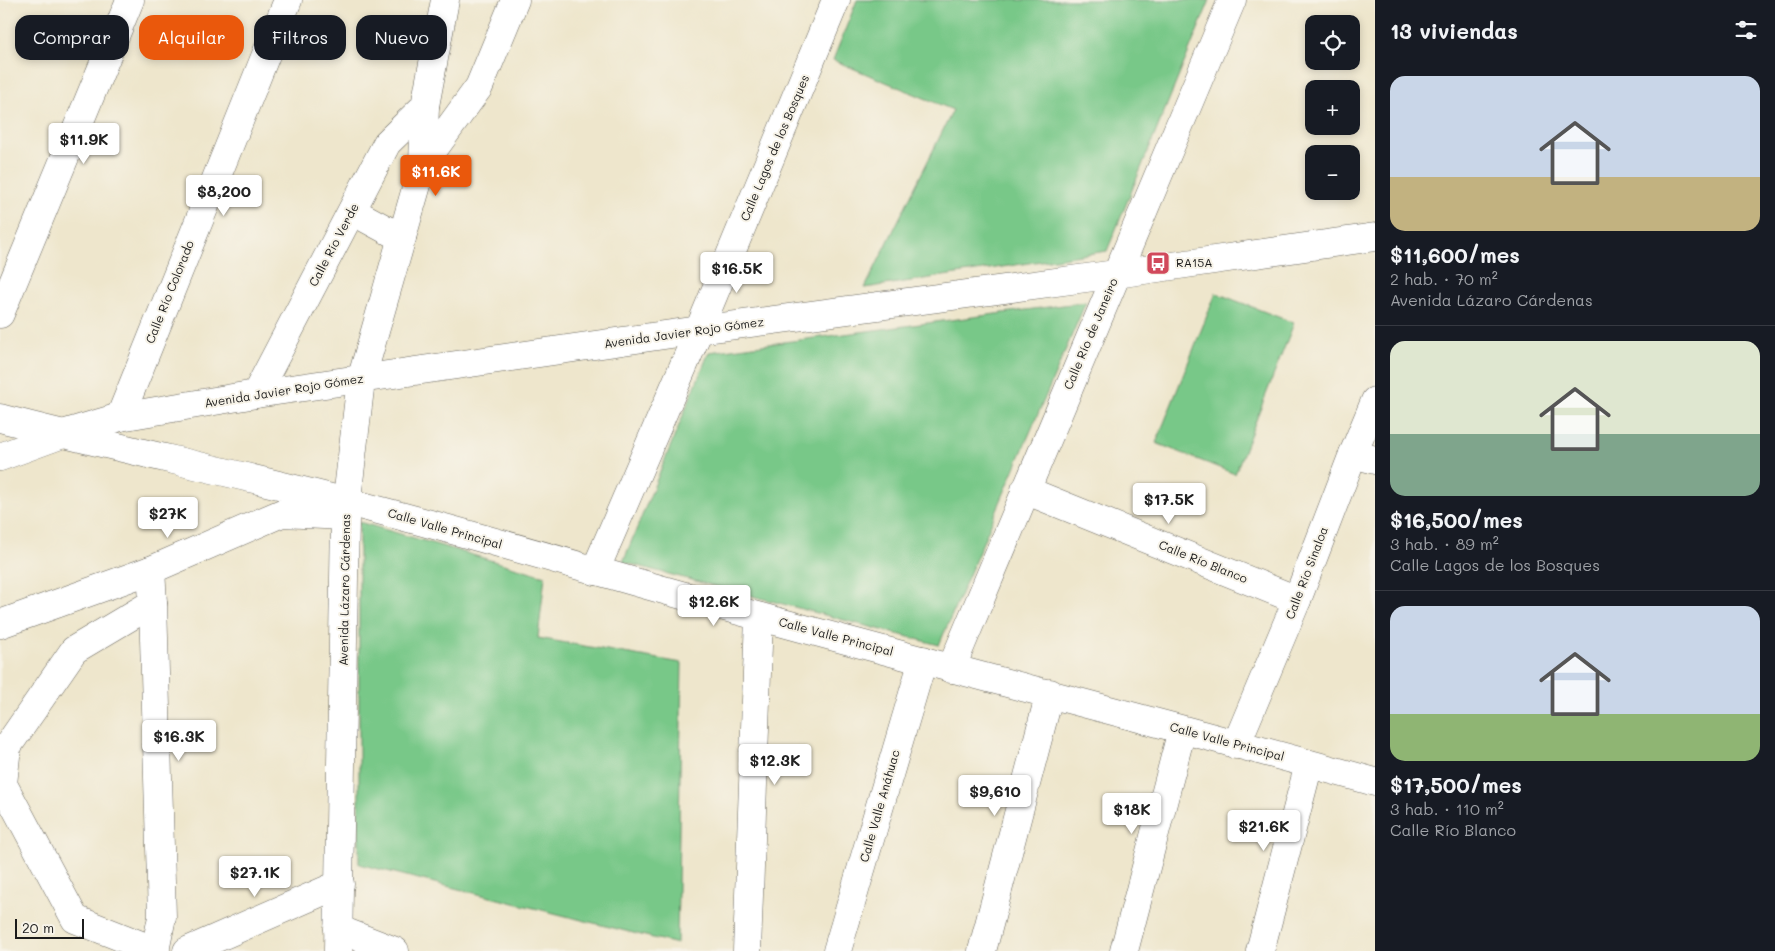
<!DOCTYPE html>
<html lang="es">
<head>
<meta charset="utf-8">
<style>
	:root { --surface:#171b24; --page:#242831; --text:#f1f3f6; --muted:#9ea1a6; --line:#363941; --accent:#ea580c }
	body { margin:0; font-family:Mali,sans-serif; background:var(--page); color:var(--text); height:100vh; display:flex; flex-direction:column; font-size:19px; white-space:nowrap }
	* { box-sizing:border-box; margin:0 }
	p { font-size:16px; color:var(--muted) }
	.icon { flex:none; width:28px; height:28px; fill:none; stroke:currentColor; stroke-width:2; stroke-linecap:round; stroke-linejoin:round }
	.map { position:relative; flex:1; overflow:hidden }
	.drawer { display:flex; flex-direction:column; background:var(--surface); width:400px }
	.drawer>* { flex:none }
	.top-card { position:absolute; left:15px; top:15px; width:475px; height:45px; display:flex; gap:10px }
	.tools { position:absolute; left:1305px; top:15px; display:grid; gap:10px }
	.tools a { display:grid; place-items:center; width:55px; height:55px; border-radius:10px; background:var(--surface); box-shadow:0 2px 8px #0003; font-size:25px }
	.scale { position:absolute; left:15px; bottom:12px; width:69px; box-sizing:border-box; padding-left:5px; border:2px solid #1c1c1c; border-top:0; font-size:14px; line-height:18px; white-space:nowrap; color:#1c1c1c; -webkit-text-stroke:4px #f7f3e8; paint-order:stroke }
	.price { position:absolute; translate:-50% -42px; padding:0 11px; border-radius:5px; background:#fff; color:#222; font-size:16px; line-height:32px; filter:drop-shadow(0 1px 2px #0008) }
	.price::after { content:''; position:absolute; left:50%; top:30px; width:15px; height:11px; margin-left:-8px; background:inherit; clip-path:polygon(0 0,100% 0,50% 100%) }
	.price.current { background:var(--accent); color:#fff }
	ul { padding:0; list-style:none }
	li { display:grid; align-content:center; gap:10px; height:265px; padding:0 15px }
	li+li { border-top:1px solid var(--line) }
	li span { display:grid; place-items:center; height:155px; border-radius:15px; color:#555 }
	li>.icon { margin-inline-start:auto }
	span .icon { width:90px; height:90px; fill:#fffc; stroke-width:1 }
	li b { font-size:21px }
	h2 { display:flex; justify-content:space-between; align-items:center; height:60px; padding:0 15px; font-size:21px }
	.chip { padding:0 18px; border-radius:15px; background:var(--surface); box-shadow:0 2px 8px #0003; font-size:18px; line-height:45px }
	.chip.current { background:var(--accent); color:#fff }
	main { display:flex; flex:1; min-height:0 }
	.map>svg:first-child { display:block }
	.green { fill:#78c888; stroke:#4a7252 }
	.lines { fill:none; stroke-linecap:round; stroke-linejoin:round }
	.minor-casing { stroke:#66635a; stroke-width:29 }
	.minor { stroke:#fff; stroke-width:28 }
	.labels { text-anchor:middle; stroke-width:4; stroke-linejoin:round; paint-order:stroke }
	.street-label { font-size:12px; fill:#1c1c1c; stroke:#f7f3e8 }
	.poi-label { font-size:12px; fill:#1c1c1c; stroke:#f7f3e8; text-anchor:start }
</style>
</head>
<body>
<main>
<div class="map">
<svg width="1375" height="951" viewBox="0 0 1375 951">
	<rect width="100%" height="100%" fill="#f7f3e8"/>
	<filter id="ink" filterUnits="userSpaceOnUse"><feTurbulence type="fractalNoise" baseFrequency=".02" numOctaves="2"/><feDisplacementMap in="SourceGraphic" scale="10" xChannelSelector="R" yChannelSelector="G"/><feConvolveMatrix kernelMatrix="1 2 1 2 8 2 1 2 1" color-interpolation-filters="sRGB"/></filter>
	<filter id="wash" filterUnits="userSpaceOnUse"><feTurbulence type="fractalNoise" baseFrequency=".0096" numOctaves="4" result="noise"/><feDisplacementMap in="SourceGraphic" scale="20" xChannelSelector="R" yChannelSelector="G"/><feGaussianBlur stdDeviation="1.12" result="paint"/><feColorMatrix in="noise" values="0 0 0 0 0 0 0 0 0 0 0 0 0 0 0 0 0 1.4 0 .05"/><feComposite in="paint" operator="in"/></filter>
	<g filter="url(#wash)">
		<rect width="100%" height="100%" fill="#eee6cc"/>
		<g class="green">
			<polygon points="857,0 1210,0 1107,251 865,288 953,110 833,60"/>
			<polygon points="1216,293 1294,323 1235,474 1156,443"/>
			<polygon points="1086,302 939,645 623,562 709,352"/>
			<polygon points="359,522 545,576 538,638 682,663 677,944 359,864"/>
		</g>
	</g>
	<g filter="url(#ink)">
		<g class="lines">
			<g class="minor-casing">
				<g id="minor">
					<polyline points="423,164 479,87 515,0"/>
					<polyline points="352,211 402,238"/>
					<polyline points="0,314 130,0"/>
					<polyline points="256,394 387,143 425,106"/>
					<polyline points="120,417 288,0"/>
					<path d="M 0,418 C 115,448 232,472 347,502 C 486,537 623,580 761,617 C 965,673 1171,725 1375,782"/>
					<polyline points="1353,454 1375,460"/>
					<polyline points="0,457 63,434 120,417 256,394 699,330 1116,274 1375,237"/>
					<polyline points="1025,490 1297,600"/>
					<polyline points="151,570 153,603 162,917 155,951"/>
					<polyline points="595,571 699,330 836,0"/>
					<polyline points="153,603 74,650 7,747 3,784 75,919 156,951"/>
					<polyline points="0,624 151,570 282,513 345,516"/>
					<polyline points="951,669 1232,0"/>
					<polyline points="1236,745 1297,600 1353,454 1375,401"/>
					<polyline points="338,929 395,951"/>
					<polyline points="187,951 340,884"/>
					<polyline points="338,951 345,516 361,380 423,164 425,106 445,0"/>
					<polyline points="747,951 759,617"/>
					<polyline points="837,951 923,660"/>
					<polyline points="982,951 1050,693"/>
					<polyline points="1124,951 1182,730"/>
					<polyline points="1260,951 1309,764"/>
				</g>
			</g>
			<use href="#minor" class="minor"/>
		</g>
	</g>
	<defs>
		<g id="bus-square" transform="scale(1.25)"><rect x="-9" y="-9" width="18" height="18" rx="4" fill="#d1495b" stroke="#f7f3e8"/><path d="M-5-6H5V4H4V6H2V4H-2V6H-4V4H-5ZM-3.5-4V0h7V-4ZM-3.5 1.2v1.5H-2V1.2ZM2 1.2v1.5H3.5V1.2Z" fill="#fff"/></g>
	</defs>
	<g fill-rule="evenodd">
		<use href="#bus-square" x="1158" y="263"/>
	</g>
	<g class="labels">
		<g class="street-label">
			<text transform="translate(775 148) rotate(-67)" y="4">Calle Lagos de los Bosques</text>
			<text transform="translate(334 245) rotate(-62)" y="4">Calle Río Verde</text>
			<text transform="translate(170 292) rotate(-68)" y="4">Calle Río Colorado</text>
			<text transform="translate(684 333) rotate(-8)" y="4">Avenida Javier Rojo Gómez</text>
			<text transform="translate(1091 334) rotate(-67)" y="4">Calle Río de Janeiro</text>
			<text transform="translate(284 391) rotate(-9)" y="4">Avenida Javier Rojo Gómez</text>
			<text transform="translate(445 529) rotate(16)" y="4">Calle Valle Principal</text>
			<text transform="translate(1203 562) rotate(22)" y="4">Calle Río Blanco</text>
			<text transform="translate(1307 573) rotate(-69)" y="4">Calle Río Sinaloa</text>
			<text transform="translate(345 590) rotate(-89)" y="4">Avenida Lázaro Cárdenas</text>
			<text transform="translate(836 637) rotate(15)" y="4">Calle Valle Principal</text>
			<text transform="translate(1227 742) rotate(15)" y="4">Calle Valle Principal</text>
			<text transform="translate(880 806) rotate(-74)" y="4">Calle Valle Anáhuac</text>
		</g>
		<g class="poi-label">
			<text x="1176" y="267">RA15A</text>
		</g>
	</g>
</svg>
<div class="tools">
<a><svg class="icon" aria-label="locate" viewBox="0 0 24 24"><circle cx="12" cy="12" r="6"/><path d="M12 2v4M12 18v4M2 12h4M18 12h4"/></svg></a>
<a>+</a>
<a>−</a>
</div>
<div class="scale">20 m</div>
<b class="price" style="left:84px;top:165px">$11.9K</b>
<b class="price current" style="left:436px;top:197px">$11.6K</b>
<b class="price" style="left:224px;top:217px">$8,200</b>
<b class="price" style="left:737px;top:294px">$16.5K</b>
<b class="price" style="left:1169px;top:525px">$17.5K</b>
<b class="price" style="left:168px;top:539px">$27K</b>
<b class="price" style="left:714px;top:627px">$12.6K</b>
<b class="price" style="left:179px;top:762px">$16.3K</b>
<b class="price" style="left:775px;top:786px">$12.3K</b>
<b class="price" style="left:995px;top:817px">$9,610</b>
<b class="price" style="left:1132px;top:835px">$18K</b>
<b class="price" style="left:1264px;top:852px">$21.6K</b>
<b class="price" style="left:255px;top:898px">$27.1K</b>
<div class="top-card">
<a class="chip">Comprar</a>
<a class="chip current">Alquilar</a>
<a class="chip">Filtros</a>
<a class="chip">Nuevo</a>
</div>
</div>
<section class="drawer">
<h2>13 viviendas<svg class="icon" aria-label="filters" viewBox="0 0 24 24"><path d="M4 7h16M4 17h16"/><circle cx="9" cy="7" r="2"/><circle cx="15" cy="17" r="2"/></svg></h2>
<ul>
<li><span style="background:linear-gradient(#c9d6e8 65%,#c2b280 0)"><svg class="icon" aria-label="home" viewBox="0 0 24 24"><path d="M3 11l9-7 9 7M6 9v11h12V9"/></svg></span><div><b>$11,600/mes</b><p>2 hab. · 70 m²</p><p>Avenida Lázaro Cárdenas</p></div></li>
<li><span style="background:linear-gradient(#dfe7d0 60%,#7fa58c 0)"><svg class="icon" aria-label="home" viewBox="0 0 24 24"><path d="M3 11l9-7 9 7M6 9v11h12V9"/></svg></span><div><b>$16,500/mes</b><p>3 hab. · 89 m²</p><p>Calle Lagos de los Bosques</p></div></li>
<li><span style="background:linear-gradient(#c9d6e8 70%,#8fb573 0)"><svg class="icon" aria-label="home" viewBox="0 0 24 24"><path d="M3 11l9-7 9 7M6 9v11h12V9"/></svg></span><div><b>$17,500/mes</b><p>3 hab. · 110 m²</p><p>Calle Río Blanco</p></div></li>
</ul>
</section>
</main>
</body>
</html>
